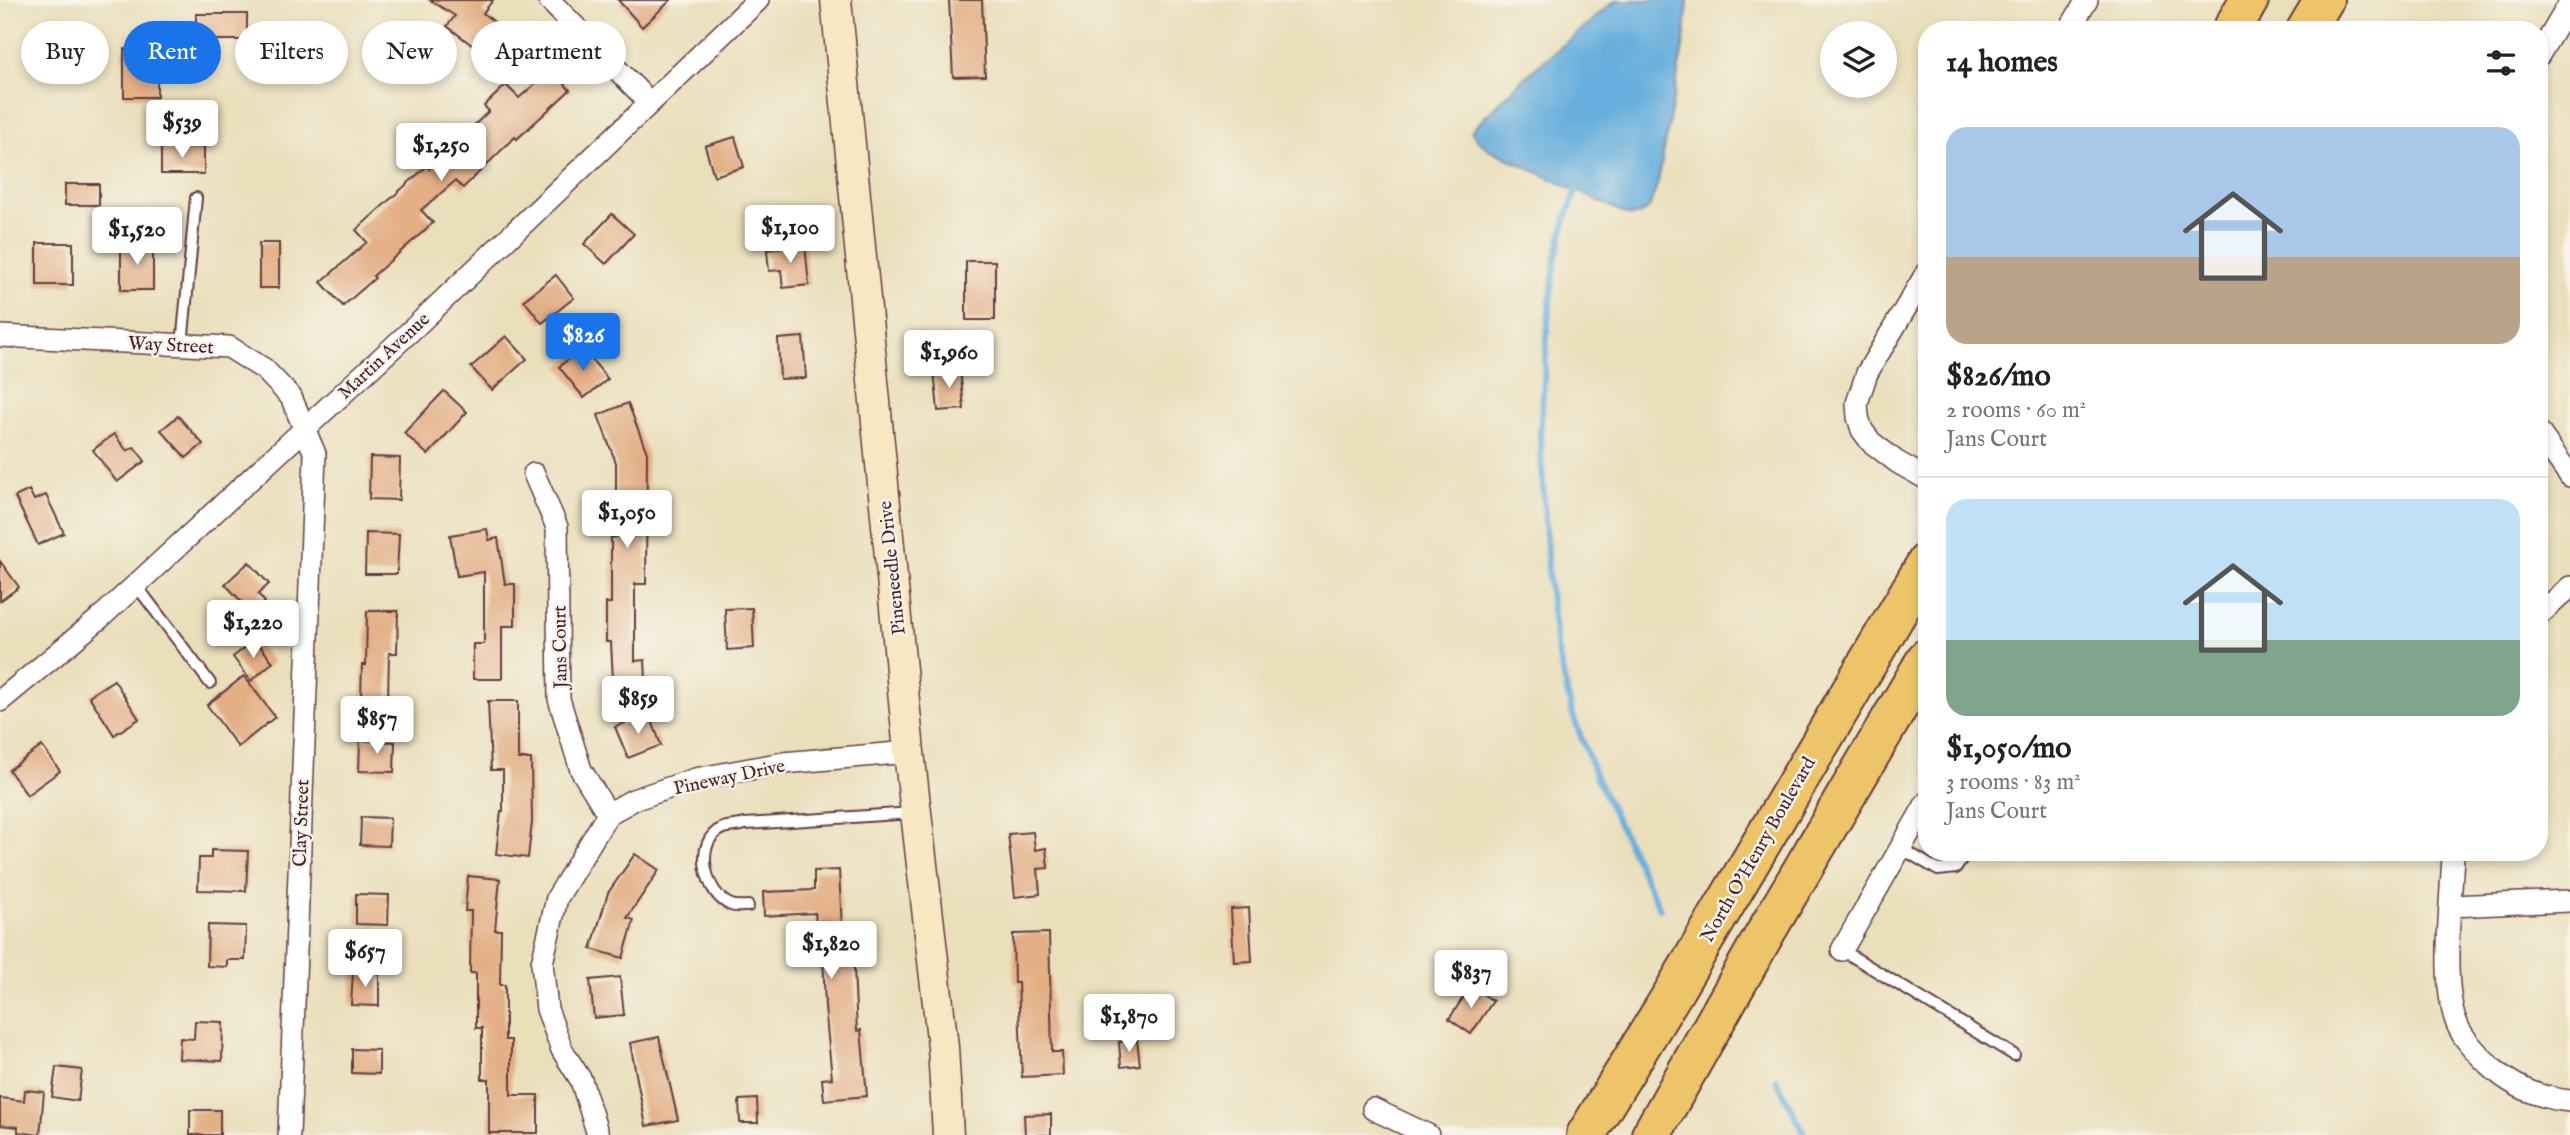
<!DOCTYPE html>
<html lang="en">
<head>
<meta charset="utf-8">
<style>
	:root { --surface:#fff; --page:#f2f2f2; --text:#222; --muted:#767676; --line:#e0e0e0; --accent:#1a73e8 }
	body { margin:0; font-family:"IM FELL English",serif; background:var(--page); color:var(--text); height:100vh; display:flex; flex-direction:column; font-size:26px; white-space:nowrap }
	* { box-sizing:border-box; margin:0 }
	p { font-size:23px; color:var(--muted) }
	.icon { flex:none; width:38px; height:38px; fill:none; stroke:currentColor; stroke-width:2; stroke-linecap:round; stroke-linejoin:round }
	.map { position:relative; flex:1; overflow:hidden }
	.side { position:absolute; left:1918px; top:21px; width:630px; height:840px; display:flex; flex-direction:column; background:var(--surface); border-radius:28px; box-shadow:0 4px 10px #0003 }
	.side>* { flex:none }
	.guide { position:absolute; left:21px; top:21px; width:665px; height:63px; display:flex; gap:14px }
	.buttons { position:absolute; left:1820px; top:21px; display:grid; gap:14px }
	.buttons a { display:grid; place-items:center; width:77px; height:77px; border-radius:50%; background:var(--surface); box-shadow:0 4px 10px #0003; font-size:35px }
	.price { position:absolute; translate:-50% -60px; padding:0 16px; border-radius:7px; background:#fff; color:#222; font-size:23px; line-height:46px; filter:drop-shadow(0 2px 4px #0008) }
	.price::after { content:''; position:absolute; left:50%; top:42px; width:21px; height:16px; margin-left:-10px; background:inherit; clip-path:polygon(0 0,100% 0,50% 100%) }
	.price.active { background:var(--accent); color:#fff }
	ul { padding:0; list-style:none }
	li { display:grid; align-content:center; gap:14px; height:371px; padding:0 28px }
	li+li { border-top:2px solid var(--line) }
	li span { display:grid; place-items:center; height:217px; border-radius:21px; color:#555 }
	li>.icon { margin-inline-start:auto }
	span .icon { width:126px; height:126px; fill:#fffc; stroke-width:1 }
	li b { font-size:30px }
	h2 { display:flex; justify-content:space-between; align-items:center; height:84px; padding:0 28px; font-size:30px }
	.tag { padding:0 24px; border-radius:32px; background:var(--surface); box-shadow:0 4px 10px #0003; font-size:24px; line-height:63px }
	.tag.active { background:var(--accent); color:#fff }
	.map>svg:first-child { display:block }
	.water { fill:#66aedd; stroke:#586684; stroke-width:2 }
	.lines { fill:none; stroke-linecap:round; stroke-linejoin:round }
	.stream { stroke:#66aedd; stroke-width:6 }
	.building { fill:#e3af85 }
	.lane-casing { stroke:#623c41; stroke-width:14 }
	.street-casing { stroke:#623c41; stroke-width:24 }
	.secondary-casing { stroke:#623c41; stroke-width:33 }
	.highway-casing { stroke:#623c41; stroke-width:42 }
	.lane { stroke:#fff; stroke-width:10 }
	.street { stroke:#fff; stroke-width:21 }
	.secondary { stroke:#f8e7c3; stroke-width:30 }
	.highway { stroke:#eec469; stroke-width:38 }
	.labels { text-anchor:middle; stroke-width:5; stroke-linejoin:round; paint-order:stroke }
	.street-label { font-size:19px; fill:#4a1f2b; stroke:#f7f3e8 }
</style>
</head>
<body>
<div class="map">
<svg width="2570" height="1135" viewBox="0 0 2570 1135">
	<rect width="100%" height="100%" fill="#f7f3e8"/>
	<filter id="ink" filterUnits="userSpaceOnUse"><feTurbulence type="fractalNoise" baseFrequency=".0143" numOctaves="2"/><feDisplacementMap in="SourceGraphic" scale="14" xChannelSelector="R" yChannelSelector="G"/><feConvolveMatrix kernelMatrix="1 2 1 2 8 2 1 2 1" color-interpolation-filters="sRGB"/></filter>
	<filter id="wash" filterUnits="userSpaceOnUse"><feTurbulence type="fractalNoise" baseFrequency=".00686" numOctaves="4" result="noise"/><feDisplacementMap in="SourceGraphic" scale="28" xChannelSelector="R" yChannelSelector="G"/><feGaussianBlur stdDeviation="1.57" result="paint"/><feColorMatrix in="noise" values="0 0 0 0 0 0 0 0 0 0 0 0 0 0 0 0 0 1.4 0 .05"/><feComposite in="paint" operator="in"/></filter>
	<g filter="url(#wash)">
		<rect width="100%" height="100%" fill="#eadfbb"/>
		<polygon class="water" points="1616,0 1688,0 1685,35 1658,182 1649,208 1641,214 1630,216 1490,150 1477,140 1471,131 1524,78"/>
		<g class="lines">
			<g class="stream">
				<polyline points="1579,185 1566,218 1556,257 1549,310 1540,435 1549,584 1557,648 1572,713 1597,779 1660,909"/>
				<polyline points="1776,1079 1805,1135"/>
			</g>
		</g>
		<g id="blocks">
			<g class="building">
				<polygon points="430,0 493,0 483,13 504,30 485,55 447,26 455,16"/>
				<polygon points="618,0 671,0 642,27"/>
				<polygon points="949,0 982,0 985,76 953,77"/>
				<rect x="196" y="14" width="51" height="26"/>
				<polygon points="124,49 142,49 142,67 157,67 157,97 124,97"/>
				<polygon points="552,69 570,90 517,139 515,137 463,188 455,181 421,210 433,223 373,276 375,278 343,306 321,282 367,242 356,230 427,166 429,169 489,111 484,106 506,85 519,98"/>
				<polygon points="735,137 744,167 714,176 705,146"/>
				<rect x="161" y="147" width="43" height="27"/>
				<rect x="65" y="184" width="34" height="21"/>
				<polygon points="612,214 634,234 606,264 584,244"/>
				<rect x="37" y="243" width="36" height="42"/>
				<rect x="121" y="243" width="32" height="47"/>
				<rect x="259" y="243" width="20" height="45"/>
				<polygon points="805,245 809,285 783,288 781,270 769,271 767,250"/>
				<rect x="966" y="261" width="29" height="59"/>
				<polygon points="556,275 574,298 542,323 524,300"/>
				<polygon points="506,336 527,359 492,390 471,367"/>
				<polygon points="803,337 806,378 780,379 778,339"/>
				<polygon points="582,348 608,379 584,398 559,367"/>
				<polygon points="960,368 964,409 938,411 934,370"/>
				<polygon points="444,391 467,412 428,455 404,433"/>
				<polygon points="628,403 647,453 646,584 635,584 635,661 645,660 647,698 614,700 611,642 606,642 606,603 611,603 611,537 616,537 616,463 598,415"/>
				<polygon points="178,416 203,444 186,458 161,430"/>
				<polygon points="114,434 127,451 134,447 145,461 117,482 93,450"/>
				<polygon points="370,457 400,458 399,500 369,499"/>
				<polygon points="29,490 34,500 46,495 64,533 38,545 15,497"/>
				<polygon points="487,529 489,540 498,538 505,584 515,584 515,626 502,626 502,679 473,679 473,644 484,644 484,572 457,576 450,535"/>
				<polygon points="366,533 399,534 397,574 365,574"/>
				<polygon points="0,561 19,587 0,601"/>
				<polygon points="249,562 269,584 258,594 265,602 253,614 225,584"/>
				<polygon points="752,608 754,648 727,650 725,609"/>
				<polygon points="367,611 398,611 397,653 389,653 388,698 361,697 362,665 366,665"/>
				<polygon points="255,640 273,662 251,681 233,657"/>
				<polygon points="244,676 275,717 238,747 207,705"/>
				<polygon points="114,680 139,719 114,735 89,696"/>
				<polygon points="488,701 518,701 518,759 531,759 532,822 528,858 496,854 501,811 503,811 503,770 491,770"/>
				<polygon points="649,713 661,745 628,758 615,727"/>
				<polygon points="360,740 395,742 394,772 359,771"/>
				<polygon points="42,746 60,771 27,795 9,770"/>
				<polygon points="361,817 390,818 389,846 360,845"/>
				<polygon points="1033,832 1035,850 1046,848 1048,868 1038,869 1040,894 1015,897 1008,834"/>
				<polygon points="211,850 248,851 246,891 198,890 199,858 211,858"/>
				<polygon points="635,854 659,870 627,918 634,920 623,958 591,949 608,893"/>
				<polygon points="839,870 843,948 853,947 857,1031 861,1030 867,1096 824,1100 822,1079 832,1078 825,1007 822,921 816,922 815,913 764,916 763,892 814,890 814,871"/>
				<polygon points="468,876 500,879 495,930 501,930 500,985 505,985 505,1040 511,1040 511,1095 538,1095 538,1133 489,1133 489,1079 482,1079 482,1028 476,1028 476,973 470,973 471,911 465,911"/>
				<polygon points="356,894 389,895 388,925 356,924"/>
				<polygon points="1249,908 1252,961 1234,962 1231,909"/>
				<polygon points="208,925 246,926 245,960 227,960 227,967 207,966"/>
				<polygon points="1049,933 1052,1052 1062,1052 1063,1075 1022,1077 1018,983 1014,983 1013,934"/>
				<polygon points="353,972 379,973 379,1006 351,1005"/>
				<polygon points="620,977 624,1015 594,1018 590,980"/>
				<polygon points="1471,986 1493,1001 1471,1034 1449,1019"/>
				<polygon points="195,1021 223,1022 222,1061 179,1059 180,1038 194,1039"/>
				<polygon points="659,1037 678,1120 646,1126 630,1043"/>
				<polygon points="1137,1040 1140,1065 1121,1067 1119,1042"/>
				<polygon points="352,1049 379,1050 379,1074 352,1073"/>
				<polygon points="56,1067 82,1070 78,1101 52,1097"/>
				<polygon points="25,1090 44,1092 40,1135 18,1132 18,1127 0,1125 0,1098 24,1101"/>
				<polygon points="757,1099 758,1123 740,1123 739,1100"/>
				<rect x="190" y="1110" width="30" height="25"/>
				<polygon points="1051,1114 1051,1135 1025,1135 1024,1115"/>
			</g>
		</g>
	</g>
	<g filter="url(#ink)">
		<use href="#blocks" fill-opacity="0" stroke="#623c41" stroke-width="2"/>
		<g class="lines">
			<g class="lane-casing">
				<g id="lane">
					<polyline points="182,345 196,198"/>
					<polyline points="136,585 210,683"/>
					<polyline points="1899,847 1938,870 1956,868 1967,852"/>
					<path d="M 748,906 C 742,906 736,907 731,905 C 705,895 692,841 723,828 C 730,826 739,826 745,824 L 913,813"/>
					<polyline points="1842,950 2014,1055"/>
				</g>
			</g>
			<g class="street-casing">
				<g id="street">
					<polyline points="549,0 649,102"/>
					<polyline points="2069,30 2087,0"/>
					<polyline points="2539,55 2570,3"/>
					<polyline points="1927,272 1867,373 1857,403 1858,417 1862,430 1871,442 1897,462 1927,479"/>
					<polyline points="0,336 229,347 264,369 291,397 315,454 289,1135"/>
					<polyline points="2539,432 2570,476"/>
					<polyline points="534,474 557,527 559,699 581,770 608,814"/>
					<polyline points="2539,615 2570,587"/>
					<polyline points="0,701 100,618 416,326 758,0"/>
					<path d="M 2453,852 C 2452,898 2438,994 2461,1032 C 2468,1044 2479,1055 2489,1065 C 2511,1086 2539,1098 2570,1101"/>
					<polyline points="2451,906 2570,901"/>
					<polyline points="1842,950 1927,802"/>
					<polyline points="1373,1109 1428,1135"/>
					<polyline points="598,1135 581,1080 562,1050 547,1009 542,963 557,898 608,814 633,800 695,779 783,763 909,752"/>
				</g>
			</g>
			<g class="secondary-casing">
				<polyline id="secondary" points="836,0 909,752 943,1047 948,1135"/>
			</g>
			<g class="highway-casing">
				<g id="highway">
					<polyline points="2232,30 2249,0"/>
					<polyline points="2306,30 2324,0"/>
					<polyline points="1586,1135 1673,993 1927,562"/>
					<polyline points="1651,1135 1767,930 1927,658"/>
				</g>
			</g>
			<use href="#lane" class="lane"/>
			<use href="#street" class="street"/>
			<use href="#secondary" class="secondary"/>
			<use href="#highway" class="highway"/>
		</g>
	</g>
	<g class="labels">
		<g class="street-label">
			<text transform="translate(171 344) rotate(3)" y="7">Way Street</text>
			<text transform="translate(383 355) rotate(-43)" y="7">Martin Avenue</text>
			<text transform="translate(891 568) rotate(-96)" y="7">Pineneedle Drive</text>
			<text transform="translate(559 647) rotate(-91)" y="7">Jans Court</text>
			<text transform="translate(729 776) rotate(-12)" y="7">Pineway Drive</text>
			<text transform="translate(300 823) rotate(-88)" y="7">Clay Street</text>
			<text transform="translate(1757 849) rotate(-60)" y="7">North O'Henry Boulevard</text>
		</g>
	</g>
</svg>
<div class="buttons">
<a><svg class="icon" aria-label="layers" viewBox="0 0 24 24"><path d="M12 4l9 5-9 5-9-5zM3 14l9 5 9-5"/></svg></a>
</div>
<b class="price" style="left:182px;top:160px">$539</b>
<b class="price" style="left:441px;top:183px">$1,250</b>
<b class="price" style="left:790px;top:265px">$1,100</b>
<b class="price" style="left:137px;top:267px">$1,520</b>
<b class="price active" style="left:583px;top:373px">$826</b>
<b class="price" style="left:949px;top:390px">$1,960</b>
<b class="price" style="left:627px;top:550px">$1,050</b>
<b class="price" style="left:253px;top:660px">$1,220</b>
<b class="price" style="left:638px;top:736px">$859</b>
<b class="price" style="left:377px;top:756px">$857</b>
<b class="price" style="left:831px;top:981px">$1,820</b>
<b class="price" style="left:365px;top:989px">$657</b>
<b class="price" style="left:1471px;top:1010px">$837</b>
<b class="price" style="left:1129px;top:1054px">$1,870</b>
<div class="guide">
<a class="tag">Buy</a>
<a class="tag active">Rent</a>
<a class="tag">Filters</a>
<a class="tag">New</a>
<a class="tag">Apartment</a>
</div>
<section class="side">
<h2>14 homes<svg class="icon" aria-label="filters" viewBox="0 0 24 24"><path d="M4 7h16M4 17h16"/><circle cx="9" cy="7" r="2"/><circle cx="15" cy="17" r="2"/></svg></h2>
<ul>
<li><span style="background:linear-gradient(#a9c7e8 60%,#b9a48a 0)"><svg class="icon" aria-label="home" viewBox="0 0 24 24"><path d="M3 11l9-7 9 7M6 9v11h12V9"/></svg></span><div><b>$826/mo</b><p>2 rooms · 60 m²</p><p>Jans Court</p></div></li>
<li><span style="background:linear-gradient(#bfe0f5 65%,#7fa58c 0)"><svg class="icon" aria-label="home" viewBox="0 0 24 24"><path d="M3 11l9-7 9 7M6 9v11h12V9"/></svg></span><div><b>$1,050/mo</b><p>3 rooms · 83 m²</p><p>Jans Court</p></div></li>
</ul>
</section>
</div>
</body>
</html>
